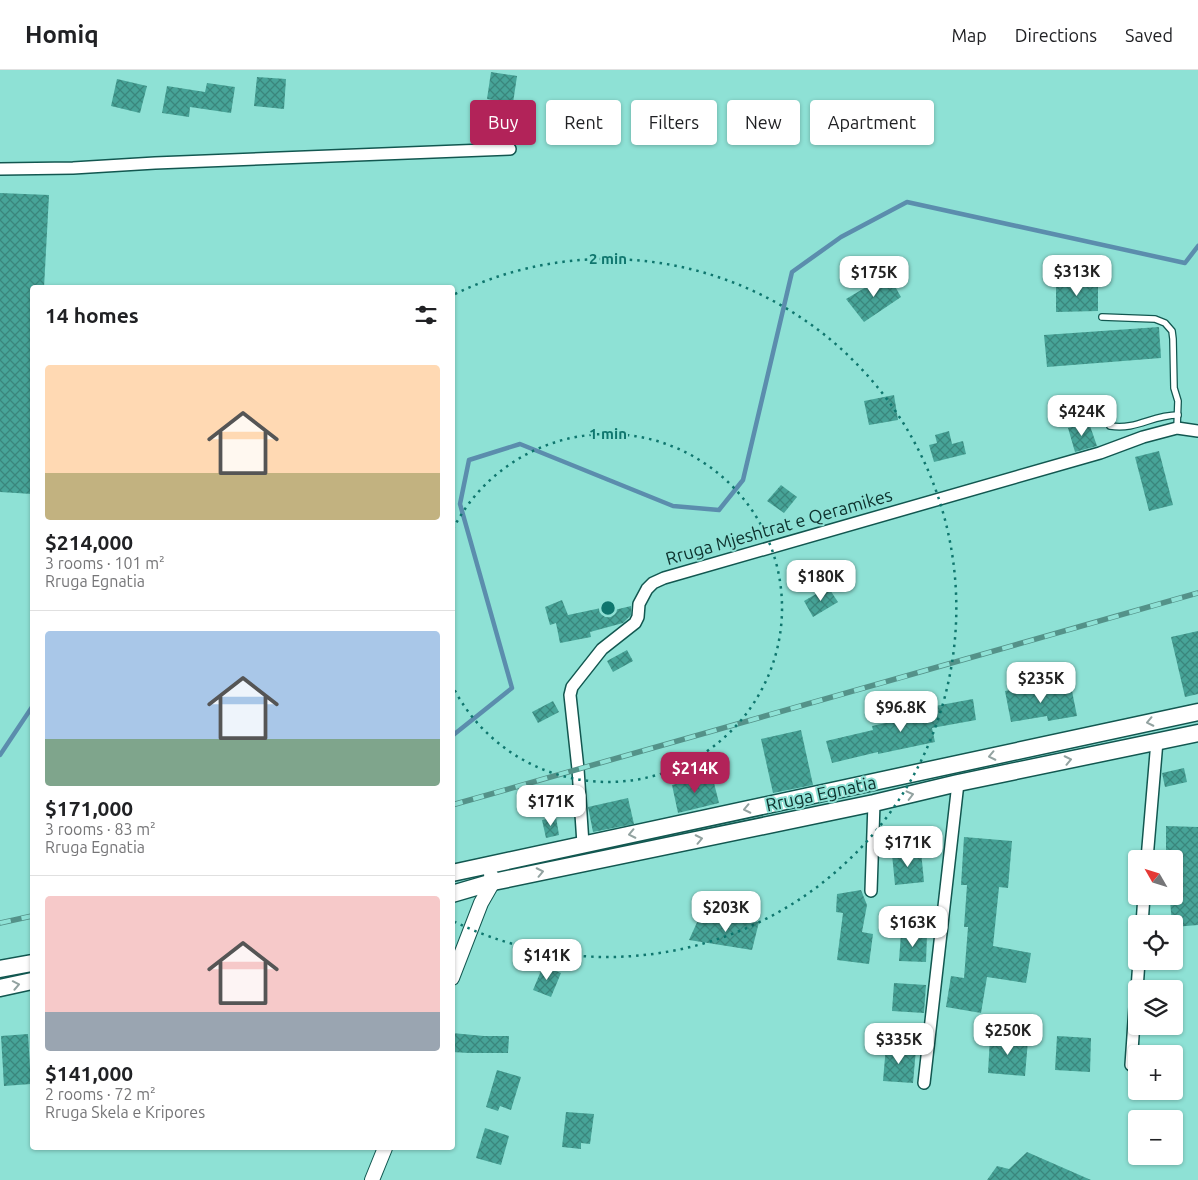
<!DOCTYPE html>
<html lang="en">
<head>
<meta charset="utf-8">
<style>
	:root { --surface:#fff; --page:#f2f2f2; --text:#202124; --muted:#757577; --line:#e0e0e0; --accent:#b22359 }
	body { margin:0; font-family:Ubuntu,sans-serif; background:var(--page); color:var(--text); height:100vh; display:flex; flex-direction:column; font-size:19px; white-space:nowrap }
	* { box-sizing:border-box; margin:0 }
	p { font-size:16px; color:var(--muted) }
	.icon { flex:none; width:28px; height:28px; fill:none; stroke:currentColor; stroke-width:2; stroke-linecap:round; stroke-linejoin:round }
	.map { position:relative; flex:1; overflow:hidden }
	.panel { position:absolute; left:30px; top:215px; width:425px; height:865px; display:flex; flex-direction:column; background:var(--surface); border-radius:5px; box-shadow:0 1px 4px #0004 }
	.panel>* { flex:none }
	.guide { position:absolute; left:470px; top:30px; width:475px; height:45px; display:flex; gap:10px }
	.needle { width:32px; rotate:309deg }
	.controls { position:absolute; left:1128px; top:780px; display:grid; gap:10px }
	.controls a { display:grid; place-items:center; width:55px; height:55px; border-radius:5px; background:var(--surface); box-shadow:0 1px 4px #0004; font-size:25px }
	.price { position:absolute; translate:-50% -42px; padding:0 11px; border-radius:10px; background:#fff; color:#222; font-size:16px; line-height:32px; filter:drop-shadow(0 1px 2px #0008) }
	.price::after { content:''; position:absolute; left:50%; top:30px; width:15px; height:11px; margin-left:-8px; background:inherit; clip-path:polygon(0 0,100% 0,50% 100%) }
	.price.active { background:var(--accent); color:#fff }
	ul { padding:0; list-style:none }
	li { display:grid; align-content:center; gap:10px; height:265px; padding:0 15px }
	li+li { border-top:1px solid var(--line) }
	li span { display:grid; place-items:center; height:155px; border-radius:5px; color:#555 }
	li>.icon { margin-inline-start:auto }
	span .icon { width:90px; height:90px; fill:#fffc; stroke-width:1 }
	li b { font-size:21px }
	h2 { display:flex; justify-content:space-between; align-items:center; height:60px; padding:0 15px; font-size:21px }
	.tag { padding:0 18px; border-radius:5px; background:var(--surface); box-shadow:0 1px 4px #0004; font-size:18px; line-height:45px }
	.tag.active { background:var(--accent); color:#fff }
	header { display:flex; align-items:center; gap:30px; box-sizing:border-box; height:70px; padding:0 25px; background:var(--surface); border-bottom:1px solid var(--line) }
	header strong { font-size:24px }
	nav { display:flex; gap:28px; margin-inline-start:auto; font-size:18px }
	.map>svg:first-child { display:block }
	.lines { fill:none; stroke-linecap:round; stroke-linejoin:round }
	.stream { stroke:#5b8dad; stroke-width:4.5 }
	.building { fill:url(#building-cross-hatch) }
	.service-casing { stroke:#125750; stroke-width:8 }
	.minor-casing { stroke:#125750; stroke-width:14 }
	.tertiary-casing { stroke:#125750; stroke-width:16 }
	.secondary-casing { stroke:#125750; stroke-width:19 }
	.service { stroke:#fff; stroke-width:5.5 }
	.minor { stroke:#fff; stroke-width:11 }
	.tertiary { stroke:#fff; stroke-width:14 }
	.secondary { stroke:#fff; stroke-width:16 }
	.rail-casing { stroke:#549289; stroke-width:5.5 }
	.rail { stroke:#8ee1d5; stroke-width:4; stroke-dasharray:11; stroke-linecap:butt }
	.oneway { stroke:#92a2a0 }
	.ring { fill:none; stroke:#0f766e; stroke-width:2.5; stroke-dasharray:2.5 5 }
	.labels { text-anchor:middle; stroke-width:4; stroke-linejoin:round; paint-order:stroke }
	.street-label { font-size:18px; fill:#0d312d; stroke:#8ee1d5 }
	.centre { fill:#0f766e; stroke:#8ee1d5; stroke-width:2.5 }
	.ring-label { font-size:15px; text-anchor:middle; font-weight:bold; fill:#0f766e; stroke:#8ee1d5; stroke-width:4; stroke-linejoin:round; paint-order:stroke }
</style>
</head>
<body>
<header>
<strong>Homiq</strong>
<nav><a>Map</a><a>Directions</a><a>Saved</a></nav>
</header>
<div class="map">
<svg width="1198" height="1110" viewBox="0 0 1198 1110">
	<defs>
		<pattern id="building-cross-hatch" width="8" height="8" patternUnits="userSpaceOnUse" patternTransform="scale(1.25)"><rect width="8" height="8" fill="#47a498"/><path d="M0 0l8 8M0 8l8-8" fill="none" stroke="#3a867c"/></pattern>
	</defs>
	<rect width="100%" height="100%" fill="#8ee1d5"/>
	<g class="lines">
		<g class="stream">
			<polyline points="452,666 512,618 460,434 469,390 520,374 673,436 719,440 743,410 792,202 841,167 907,132 1185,193 1198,176"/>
			<polyline points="0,685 32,637"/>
		</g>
	</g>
	<g class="building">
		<polygon points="491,2 517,6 513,33 487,29"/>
		<polygon points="257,7 286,9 284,39 254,36"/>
		<polygon points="117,9 147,16 140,43 111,36"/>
		<polygon points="207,13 235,17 231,43 190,37 189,47 162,43 167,16 205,22"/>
		<polygon points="0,123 49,125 44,218 32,218 32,424 0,422"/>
		<polygon points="888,204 901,227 864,252 846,229"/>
		<polygon points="1056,213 1098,213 1098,241 1056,242"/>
		<polygon points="1159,257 1161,288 1047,297 1044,265"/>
		<polygon points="894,325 898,350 869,355 864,331"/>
		<polygon points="1089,353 1097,376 1075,382 1068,358"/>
		<polygon points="949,361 952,374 963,371 966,384 934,392 929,375 937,373 935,365"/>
		<polygon points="1159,381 1173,435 1149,441 1135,387"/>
		<polygon points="781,415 797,427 784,443 767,431"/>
		<polygon points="828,517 838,532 813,547 804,531"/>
		<polygon points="562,530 568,545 601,538 602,543 631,536 631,545 623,553 590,562 591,567 560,573 556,553 550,555 545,537"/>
		<polygon points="1198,561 1198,624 1185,627 1171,567"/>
		<polygon points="627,580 633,591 613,602 607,591"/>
		<polygon points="1034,616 1035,623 1071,616 1077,646 1048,651 1047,646 1011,652 1005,621"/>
		<polygon points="973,629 976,650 932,658 935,672 878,684 878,682 832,693 826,671 873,660 872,656 936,642 935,636"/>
		<polygon points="553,631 559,642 538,653 532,642"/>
		<polygon points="801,660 813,715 773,723 761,669"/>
		<polygon points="1184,698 1187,712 1165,717 1162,703"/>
		<polygon points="712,705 719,733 678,743 672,715"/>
		<polygon points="628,728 634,754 593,762 588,737"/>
		<polygon points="556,747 559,765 546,768 542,750"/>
		<polygon points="1166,756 1198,757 1198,855 1174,857 1174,854 1172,854 1170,830 1174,830 1174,788 1166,788"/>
		<polygon points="964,767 1012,771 1008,818 999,817 993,876 1031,883 1026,913 987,907 981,943 946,937 951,906 964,908 968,857 964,857 967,815 961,815"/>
		<polygon points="921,781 924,812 895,815 892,784"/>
		<polygon points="861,820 867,835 862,862 873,864 869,894 837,890 843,843 836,842 837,824"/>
		<polygon points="699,848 759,852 752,880 689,870"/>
		<polygon points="901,863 927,865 926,892 899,891"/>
		<polygon points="543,896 561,903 551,927 533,920"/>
		<polygon points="894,913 926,915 924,943 892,941"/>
		<polygon points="452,963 484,966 509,966 508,983 469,983 452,982"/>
		<polygon points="28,964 31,1014 4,1016 1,966"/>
		<polygon points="1057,966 1091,968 1090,1002 1055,1000"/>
		<polygon points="990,967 1028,970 1025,1006 988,1003"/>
		<polygon points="886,976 916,979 913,1013 883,1011"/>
		<polygon points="497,1000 521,1007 511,1040 500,1036 498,1041 486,1037"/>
		<polygon points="566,1042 594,1044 590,1074 581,1073 581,1079 562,1077"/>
		<polygon points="485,1058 509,1066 501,1095 476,1088"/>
		<polygon points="1027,1082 1091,1110 987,1110 997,1096 1009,1099"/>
	</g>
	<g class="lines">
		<g class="service-casing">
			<g id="service">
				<polyline points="1102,247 1155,249 1165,253 1172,261 1173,269 1174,318 1178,331 1177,358"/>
				<path d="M 1110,356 C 1138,360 1151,345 1178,345"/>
			</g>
		</g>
		<g class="minor-casing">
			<g id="minor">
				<polyline points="0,99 73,98 155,93 510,79"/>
				<polyline points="583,774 578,699 570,625 572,617 602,579 635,553 638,547 639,534 647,519 653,513 664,508 1100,383 1143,367 1177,358 1198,361"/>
				<polyline points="1147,789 1157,671"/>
				<polyline points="871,821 874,733"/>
				<polyline points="1142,854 1144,826"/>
				<polyline points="1137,919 1139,891"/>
				<polyline points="1131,995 1136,923"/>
				<polyline points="924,1013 958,713"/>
			</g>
		</g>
		<g class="tertiary-casing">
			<g id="tertiary">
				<polyline points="452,908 481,833 493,812 491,805"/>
				<polyline points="372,1110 385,1078"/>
			</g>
		</g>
		<g class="secondary-casing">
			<g id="secondary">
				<polyline points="452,803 1198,642"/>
				<polyline points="452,824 493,812 874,733 958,713 1198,663"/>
				<polyline points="0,899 32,893"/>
				<polyline points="0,918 32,911"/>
			</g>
		</g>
		<use href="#service" class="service"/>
		<use href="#minor" class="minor"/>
		<use href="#tertiary" class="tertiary"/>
		<use href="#secondary" class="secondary"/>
		<g class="rail-casing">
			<g id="rail">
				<polyline points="452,735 1198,523"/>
				<polyline points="0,853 32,846"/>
			</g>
		</g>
		<use href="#rail" class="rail"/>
	</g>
	<defs><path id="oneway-chevron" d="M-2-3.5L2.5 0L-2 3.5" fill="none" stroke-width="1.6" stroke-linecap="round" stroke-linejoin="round" transform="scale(1.25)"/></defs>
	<g class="oneway">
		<use href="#oneway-chevron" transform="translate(1150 652) rotate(168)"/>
		<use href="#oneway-chevron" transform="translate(992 686) rotate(168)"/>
		<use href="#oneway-chevron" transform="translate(1068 690) rotate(-12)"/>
		<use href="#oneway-chevron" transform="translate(910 725) rotate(-14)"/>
		<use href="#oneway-chevron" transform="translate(747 739) rotate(168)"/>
		<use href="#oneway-chevron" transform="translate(632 764) rotate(168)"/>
		<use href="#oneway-chevron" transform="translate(699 769) rotate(-12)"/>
		<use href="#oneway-chevron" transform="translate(540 802) rotate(-12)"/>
		<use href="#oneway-chevron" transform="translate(16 915) rotate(-11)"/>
	</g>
	<g class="ring">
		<path d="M453 459A174 174 0 1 1 453 617"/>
		<path d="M455 224A349 349 0 1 1 455 852"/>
	</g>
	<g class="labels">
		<g class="street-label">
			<text transform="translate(779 457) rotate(-16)" y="6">Rruga Mjeshtrat e Qeramikes</text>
			<text transform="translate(821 724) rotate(-12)" y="6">Rruga Egnatia</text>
		</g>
	</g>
	<circle cx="608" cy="538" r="8" class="centre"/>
	<g class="ring-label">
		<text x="608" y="194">2 min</text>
		<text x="608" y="369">1 min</text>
	</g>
</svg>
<div class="controls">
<a><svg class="needle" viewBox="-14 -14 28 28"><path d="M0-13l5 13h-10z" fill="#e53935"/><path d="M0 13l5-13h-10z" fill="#757577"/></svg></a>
<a><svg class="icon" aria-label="locate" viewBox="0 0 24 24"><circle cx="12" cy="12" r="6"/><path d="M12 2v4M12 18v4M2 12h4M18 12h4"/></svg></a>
<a><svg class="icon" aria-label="layers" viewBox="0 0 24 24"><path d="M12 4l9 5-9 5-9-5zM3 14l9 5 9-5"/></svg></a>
<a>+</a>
<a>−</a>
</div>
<b class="price" style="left:1077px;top:227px">$313K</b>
<b class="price" style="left:874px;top:228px">$175K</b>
<b class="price" style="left:1082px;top:367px">$424K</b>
<b class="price" style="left:821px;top:532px">$180K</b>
<b class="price" style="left:1041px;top:634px">$235K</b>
<b class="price" style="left:901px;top:663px">$96.8K</b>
<b class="price active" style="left:695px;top:724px">$214K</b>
<b class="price" style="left:551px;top:757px">$171K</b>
<b class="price" style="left:908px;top:798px">$171K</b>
<b class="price" style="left:726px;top:863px">$203K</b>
<b class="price" style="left:913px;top:878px">$163K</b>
<b class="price" style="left:547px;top:911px">$141K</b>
<b class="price" style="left:1008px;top:986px">$250K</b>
<b class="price" style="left:899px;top:995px">$335K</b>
<div class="guide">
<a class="tag active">Buy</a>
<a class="tag">Rent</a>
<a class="tag">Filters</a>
<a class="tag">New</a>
<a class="tag">Apartment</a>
</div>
<section class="panel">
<h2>14 homes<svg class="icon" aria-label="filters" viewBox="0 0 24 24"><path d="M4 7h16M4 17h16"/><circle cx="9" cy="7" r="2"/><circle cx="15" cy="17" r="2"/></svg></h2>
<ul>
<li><span style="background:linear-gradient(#ffd9b3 70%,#c2b280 0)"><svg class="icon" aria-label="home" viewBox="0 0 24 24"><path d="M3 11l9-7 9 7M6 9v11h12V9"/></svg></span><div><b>$214,000</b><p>3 rooms · 101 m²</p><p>Rruga Egnatia</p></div></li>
<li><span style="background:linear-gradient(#a9c7e8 70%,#7fa58c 0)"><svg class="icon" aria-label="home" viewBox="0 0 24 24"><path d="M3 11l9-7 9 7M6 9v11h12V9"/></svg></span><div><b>$171,000</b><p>3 rooms · 83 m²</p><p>Rruga Egnatia</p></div></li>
<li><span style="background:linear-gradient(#f6c9c9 75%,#9aa5b1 0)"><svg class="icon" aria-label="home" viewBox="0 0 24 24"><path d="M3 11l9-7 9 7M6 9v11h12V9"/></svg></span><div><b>$141,000</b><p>2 rooms · 72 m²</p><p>Rruga Skela e Kripores</p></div></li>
</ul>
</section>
</div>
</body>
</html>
